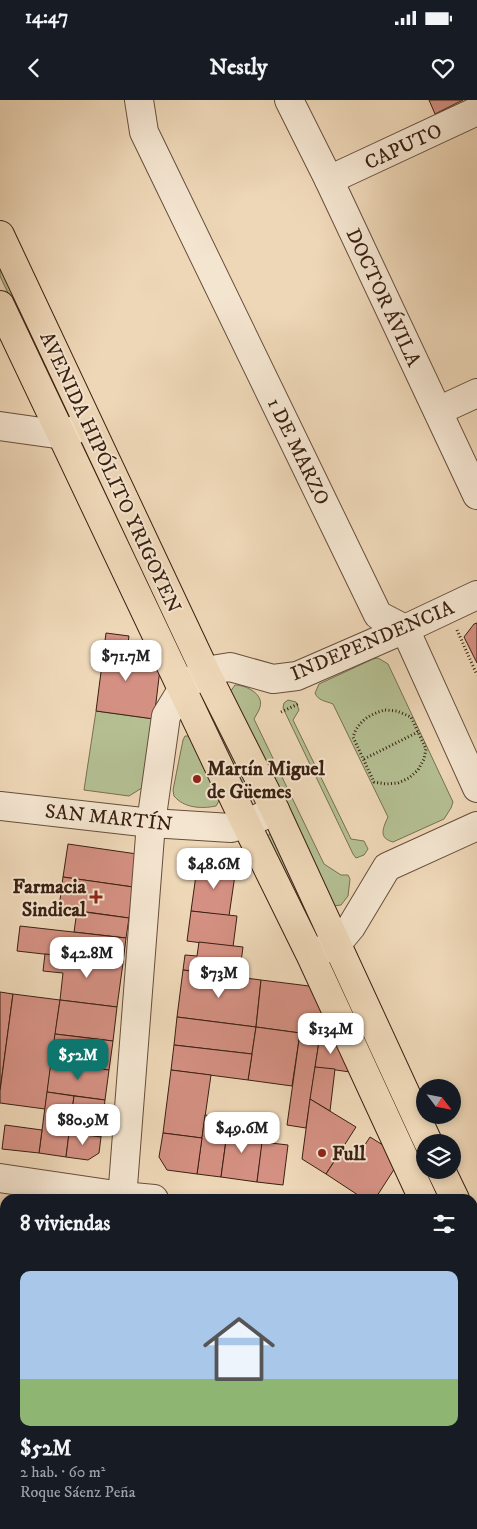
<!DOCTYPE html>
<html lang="es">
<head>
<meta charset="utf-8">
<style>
	:root { --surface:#171b24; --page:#242831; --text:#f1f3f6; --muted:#9ea1a6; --line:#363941; --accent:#0f766e }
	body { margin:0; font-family:"IM FELL DW Pica",serif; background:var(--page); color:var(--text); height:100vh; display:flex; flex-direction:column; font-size:19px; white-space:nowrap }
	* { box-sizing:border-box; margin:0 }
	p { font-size:16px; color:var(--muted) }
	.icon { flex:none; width:28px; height:28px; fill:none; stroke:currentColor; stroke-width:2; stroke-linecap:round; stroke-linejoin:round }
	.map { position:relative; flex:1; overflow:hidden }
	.details { position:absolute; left:0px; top:1094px; width:478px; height:336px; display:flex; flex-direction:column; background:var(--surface); border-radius:15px 15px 0 0; box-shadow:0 2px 8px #0003 }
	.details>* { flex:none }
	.needle { width:32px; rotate:122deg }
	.buttons { position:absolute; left:416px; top:979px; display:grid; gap:10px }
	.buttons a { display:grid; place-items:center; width:45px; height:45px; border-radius:50%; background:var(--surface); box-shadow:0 2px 8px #0003; font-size:25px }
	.price { position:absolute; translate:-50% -42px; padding:0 11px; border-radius:10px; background:#fff; color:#222; font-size:16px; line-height:32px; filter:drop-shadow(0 1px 2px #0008) }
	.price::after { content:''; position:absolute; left:50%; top:30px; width:15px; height:11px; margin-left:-8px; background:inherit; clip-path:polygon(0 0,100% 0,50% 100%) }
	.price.selected { background:var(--accent); color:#fff }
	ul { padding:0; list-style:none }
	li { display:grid; align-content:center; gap:10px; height:265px; padding:0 20px }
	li+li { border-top:1px solid var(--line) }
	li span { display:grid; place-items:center; height:155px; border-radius:10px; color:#555 }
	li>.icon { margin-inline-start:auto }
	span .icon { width:90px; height:90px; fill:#fffc; stroke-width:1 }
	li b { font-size:21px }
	h2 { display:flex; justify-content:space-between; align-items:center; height:60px; padding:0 20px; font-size:21px }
	.status { display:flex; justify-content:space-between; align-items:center; height:35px; padding:0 25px; background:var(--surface); direction:ltr }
	.status svg { height:14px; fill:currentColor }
	header { display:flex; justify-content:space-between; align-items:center; height:65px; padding:0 20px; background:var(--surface); font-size:22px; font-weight:800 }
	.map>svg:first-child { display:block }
	.green { fill:#b4bf92; stroke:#777052 }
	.building { fill:#d49082; stroke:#3a2013 }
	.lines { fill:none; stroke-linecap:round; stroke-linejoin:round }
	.minor-casing { stroke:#674e3c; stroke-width:30 }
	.major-casing { stroke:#3a2013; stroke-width:30 }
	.path { stroke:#3a2013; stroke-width:3; stroke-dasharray:1 2.5; stroke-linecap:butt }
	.minor { stroke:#f4e5d0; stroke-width:28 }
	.major { stroke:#eed7b7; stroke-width:28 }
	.poi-dot { fill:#8f2418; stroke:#f4e5d0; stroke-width:2 }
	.labels { text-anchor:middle; stroke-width:4; stroke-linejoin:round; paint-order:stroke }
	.street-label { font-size:20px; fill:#3a2013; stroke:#f4e5d0 }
	.poi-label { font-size:20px; font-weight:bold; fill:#3a2013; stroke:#f4e5d0; text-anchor:start }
</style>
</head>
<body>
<div class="status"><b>14:47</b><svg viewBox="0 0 49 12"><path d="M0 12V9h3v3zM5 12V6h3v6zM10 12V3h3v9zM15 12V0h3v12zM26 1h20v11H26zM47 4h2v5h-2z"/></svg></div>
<header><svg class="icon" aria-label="back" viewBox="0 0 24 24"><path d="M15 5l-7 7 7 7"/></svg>Nestly<svg class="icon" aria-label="heart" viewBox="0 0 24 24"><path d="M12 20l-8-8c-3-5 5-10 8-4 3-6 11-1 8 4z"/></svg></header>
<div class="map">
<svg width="477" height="1429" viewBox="0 0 477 1429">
	<rect width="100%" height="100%" fill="#eed7b7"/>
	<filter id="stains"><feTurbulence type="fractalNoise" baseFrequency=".004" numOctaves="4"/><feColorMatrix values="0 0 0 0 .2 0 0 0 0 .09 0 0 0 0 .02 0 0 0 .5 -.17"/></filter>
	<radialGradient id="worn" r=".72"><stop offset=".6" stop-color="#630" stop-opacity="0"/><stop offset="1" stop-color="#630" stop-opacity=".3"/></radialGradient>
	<g class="green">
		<polygon points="0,161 70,309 64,312 0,176"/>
		<polygon points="96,363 179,540 173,543 90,366"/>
		<path d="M 378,558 L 388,564 L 453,702 L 451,708 L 444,719 L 393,742 C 378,738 383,728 388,717 L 333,604 C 326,601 318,601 315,593 L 319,584 L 373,559 Z"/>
		<path d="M 235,585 C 246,585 264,594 260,607 C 259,611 256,615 254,619 L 324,764 L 341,775 L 348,775 L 350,779 L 348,796 L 341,805 L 333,806 L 230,592 Z"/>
		<polygon points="288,600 296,602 299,610 293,620 351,739 364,741 368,749 364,755 356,758 353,754 283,608 284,603"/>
		<polygon points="212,609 252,694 247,696 206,611"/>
		<polygon points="96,611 154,619 145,686 129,696 84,690"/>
		<path d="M 185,636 L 190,636 L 219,694 L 219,701 L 216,706 C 201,709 184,708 174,696 L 173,690 L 183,640 Z"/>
		<polygon points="271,734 316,827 310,829 266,736"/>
		<polygon points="344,890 425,1063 425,1070 428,1070 440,1099 435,1099 338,893"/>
		<polygon points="472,1170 477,1170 477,1194 473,1230"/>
	</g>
	<g class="building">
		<polygon points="429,0 463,0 435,14"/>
		<polygon points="477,523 477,563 464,537 474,524"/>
		<polygon points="106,533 129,536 125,564 160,569 154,619 96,611"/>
		<polygon points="68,744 137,754 133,787 63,777"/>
		<polygon points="211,764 236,768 229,816 191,811 196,775"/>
		<polygon points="63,777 133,787 129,818 59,808"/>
		<polygon points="77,811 129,818 126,838 74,832"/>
		<polygon points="191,811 237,816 233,847 187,841"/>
		<polygon points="20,826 126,838 123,863 17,851"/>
		<polygon points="199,842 243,847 239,877 183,870 185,855 197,856"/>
		<polygon points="45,854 123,863 117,907 60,900 63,873 43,871"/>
		<polygon points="183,870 261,880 256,927 177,917"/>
		<polygon points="261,880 317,887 337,938 256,927"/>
		<polygon points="0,892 13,894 0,991"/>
		<polygon points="13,894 60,900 45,1009 0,1003 0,991"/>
		<polygon points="60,900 117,907 113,941 55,934"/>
		<polygon points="177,917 256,927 252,954 174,945"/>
		<polygon points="256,927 300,933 292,986 248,980"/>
		<polygon points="300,933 320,935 306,1028 287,1025"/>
		<polygon points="55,934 113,941 109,970 51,962"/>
		<polygon points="320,935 337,938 350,972 315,967"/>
		<polygon points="174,945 252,954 248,980 171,970"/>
		<polygon points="51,962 109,970 105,1000 47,992"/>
		<polygon points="315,967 335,969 330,1011 310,999"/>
		<polygon points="171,970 211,975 202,1038 163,1033"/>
		<polygon points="47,992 74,996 66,1057 39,1053"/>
		<polygon points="74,996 105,1000 101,1037 69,1033"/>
		<polygon points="310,999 356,1027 326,1074 302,1059"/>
		<polygon points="205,1015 229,1018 221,1077 197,1074"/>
		<polygon points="5,1025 42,1030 39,1053 2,1049"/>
		<polygon points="228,1026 264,1031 257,1082 221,1077"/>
		<polygon points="69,1033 101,1037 99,1053 88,1060 66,1057"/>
		<polygon points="163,1033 202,1038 197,1074 167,1070 159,1057"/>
		<polygon points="370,1037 402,1057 375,1099 364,1099 326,1074 343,1048 357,1057"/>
		<polygon points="262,1042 288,1045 283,1085 257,1082"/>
		<polygon points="0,1111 5,1111 0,1155"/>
		<polygon points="5,1118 5,1182 0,1181 0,1155"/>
		<polygon points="0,1220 5,1221 5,1262 0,1262"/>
		<rect x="0" y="1262" width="5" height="55"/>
		<polygon points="5,1330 5,1357 2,1356"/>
		<polygon points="0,1356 5,1357 5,1389 0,1389"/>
		<rect x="0" y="1389" width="5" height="32"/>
		<polygon points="116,1425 174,1425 174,1429 119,1429"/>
		<rect x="174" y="1425" width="33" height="4"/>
		<polygon points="207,1425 240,1425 239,1429 207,1429"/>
		<polygon points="240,1425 271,1425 270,1429 239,1429"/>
		<polygon points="271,1425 327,1425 327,1429 270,1429"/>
		<polygon points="361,1425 387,1425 386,1429 361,1429"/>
	</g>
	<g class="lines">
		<g class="minor-casing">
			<g id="minor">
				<polyline points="139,0 144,32 378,515 405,529 477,688"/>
				<polyline points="289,0 329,80 477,395"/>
				<polyline points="329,80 477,11"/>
				<polyline points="438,311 477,293"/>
				<polyline points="0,326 63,335 88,324"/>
				<polyline points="0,706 151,723 231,728 246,724 275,710"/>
				<polyline points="316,852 336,845 351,827 387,767 477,726"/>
				<polyline points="0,1078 122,1096 154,1099"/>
				<polyline points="122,1099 151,723 166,616 183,588 205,571 230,567 273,579 297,576 405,529 477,495"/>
				<polyline points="80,1429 81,1425"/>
			</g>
		</g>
		<g class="major-casing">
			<g id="major">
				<polyline points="0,135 205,571 275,710 428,1042"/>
				<polyline points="0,205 246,724 310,854 423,1099"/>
				<polyline points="441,1070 455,1099"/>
				<polyline points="472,1132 477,1141"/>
				<polyline points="472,1328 477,1292"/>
				<polyline points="432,1429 432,1425"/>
				<polyline points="460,1429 460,1425"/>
			</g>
		</g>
		<g class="path">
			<polyline points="457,530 477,575"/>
			<path d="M 385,610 L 397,611 L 411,617 L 426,649 L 424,659 L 418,670 L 409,678 L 398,683 L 386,684 L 374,682 L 353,637 C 358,621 370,614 385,610 Z"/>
			<polyline points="281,612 298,604"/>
			<polyline points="364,659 418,632"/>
		</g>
		<use href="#minor" class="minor"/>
		<use href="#major" class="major"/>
	</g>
	<g class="poi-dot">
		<circle cx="197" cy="679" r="5"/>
		<path d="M93.5 789.5h5v5h5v5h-5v5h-5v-5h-5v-5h5z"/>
		<circle cx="322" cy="1053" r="5"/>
	</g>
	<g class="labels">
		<g class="street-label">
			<text transform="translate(403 46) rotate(-25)" y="7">CAPUTO</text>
			<text transform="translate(384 197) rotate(65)" y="7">DOCTOR ÁVILA</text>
			<text transform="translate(299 351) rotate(64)" y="7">1 DE MARZO</text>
			<text transform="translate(111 372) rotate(65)" y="7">AVENIDA HIPÓLITO YRIGOYEN</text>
			<text transform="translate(372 540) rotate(-23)" y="7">INDEPENDENCIA</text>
			<text transform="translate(109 717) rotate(6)" y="7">SAN MARTÍN</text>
		</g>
		<g class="poi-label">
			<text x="207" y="675">Martín Miguel<tspan x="207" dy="23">de Güemes</tspan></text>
			<text x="86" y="793" text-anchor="end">Farmacia<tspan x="86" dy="23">Sindical</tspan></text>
			<text x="332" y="1060">Full</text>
		</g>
	</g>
	<rect width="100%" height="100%" filter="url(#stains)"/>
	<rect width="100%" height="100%" fill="url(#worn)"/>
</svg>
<div class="buttons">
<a><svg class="needle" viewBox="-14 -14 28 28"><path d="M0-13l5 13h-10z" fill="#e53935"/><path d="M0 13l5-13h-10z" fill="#9ea1a6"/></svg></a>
<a><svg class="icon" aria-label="layers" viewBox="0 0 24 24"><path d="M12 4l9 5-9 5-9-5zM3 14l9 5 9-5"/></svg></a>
</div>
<b class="price" style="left:126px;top:582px">$71.7M</b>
<b class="price" style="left:214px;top:790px">$48.6M</b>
<b class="price" style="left:87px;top:879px">$42.8M</b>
<b class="price" style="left:219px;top:899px">$73M</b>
<b class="price" style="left:331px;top:955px">$134M</b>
<b class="price selected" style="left:78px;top:981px">$52M</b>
<b class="price" style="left:83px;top:1046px">$80.9M</b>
<b class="price" style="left:242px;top:1054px">$49.6M</b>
<section class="details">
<h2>8 viviendas<svg class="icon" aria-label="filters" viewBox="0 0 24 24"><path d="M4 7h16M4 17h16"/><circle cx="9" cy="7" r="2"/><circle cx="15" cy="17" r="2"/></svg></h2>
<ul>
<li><span style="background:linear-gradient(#a9c7e8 70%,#8fb573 0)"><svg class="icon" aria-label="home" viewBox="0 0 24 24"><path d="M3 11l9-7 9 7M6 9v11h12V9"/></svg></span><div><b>$52M</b><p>2 hab. · 60 m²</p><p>Roque Sáenz Peña</p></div></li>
</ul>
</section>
</div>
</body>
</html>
